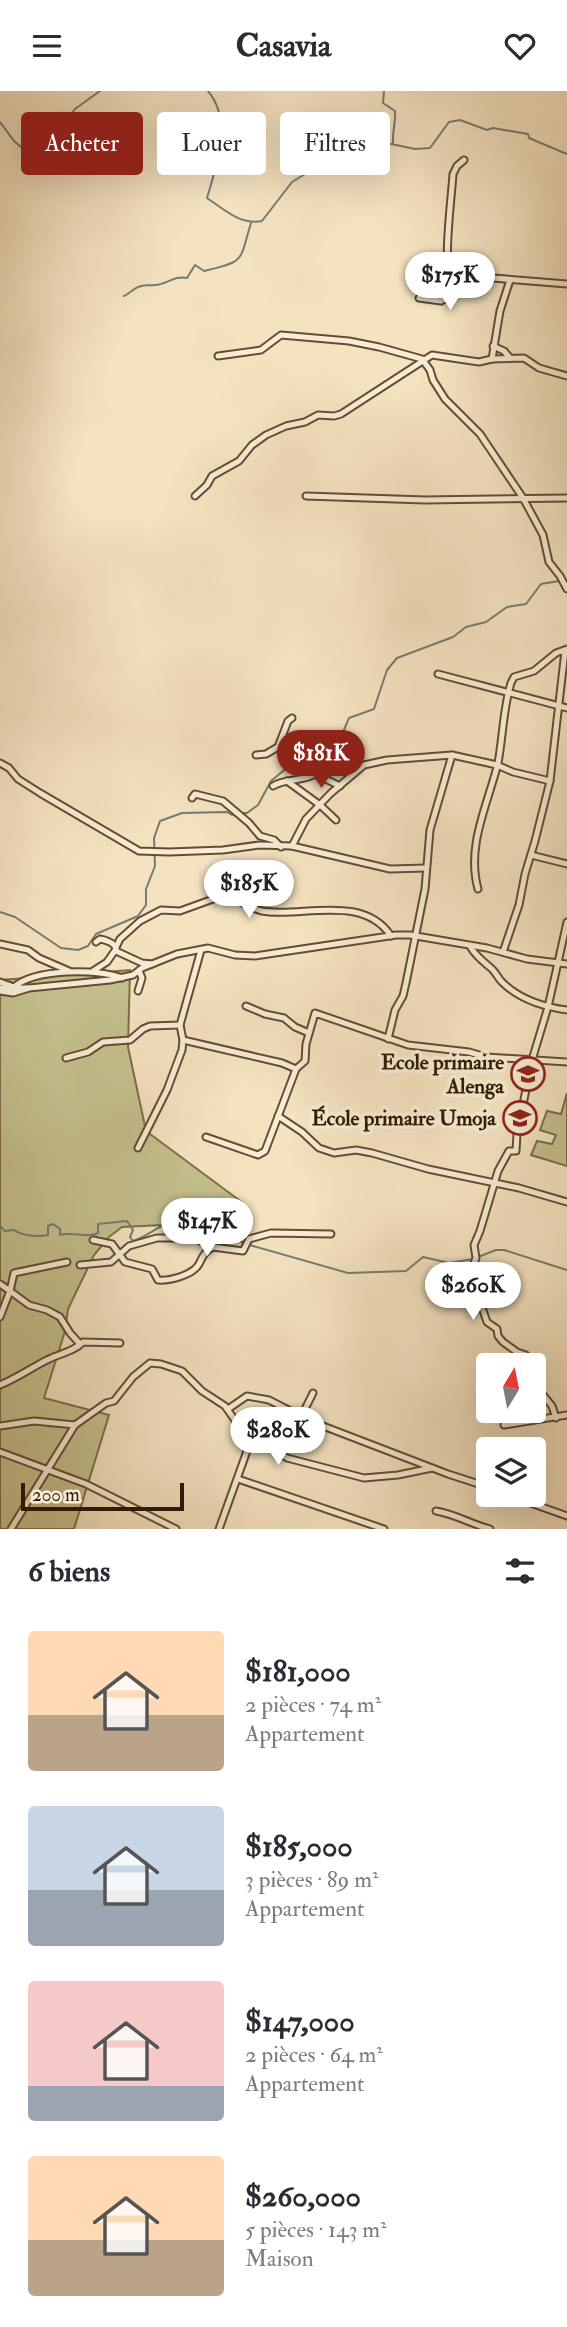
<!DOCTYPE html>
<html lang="fr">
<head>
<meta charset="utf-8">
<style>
	:root { --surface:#fff; --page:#f7f7f7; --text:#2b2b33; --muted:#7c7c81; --accent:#8f2418 }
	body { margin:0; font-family:"IM FELL Double Pica",serif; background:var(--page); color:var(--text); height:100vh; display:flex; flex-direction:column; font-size:26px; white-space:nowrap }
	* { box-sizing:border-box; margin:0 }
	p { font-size:23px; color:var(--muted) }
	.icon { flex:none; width:38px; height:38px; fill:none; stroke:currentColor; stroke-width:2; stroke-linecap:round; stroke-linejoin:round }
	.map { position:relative; height:1438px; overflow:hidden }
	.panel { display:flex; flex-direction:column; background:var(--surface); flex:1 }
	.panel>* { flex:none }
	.hud { position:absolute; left:21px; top:21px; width:525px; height:63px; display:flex; gap:14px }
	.needle { width:46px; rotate:10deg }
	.controls { position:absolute; left:476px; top:1262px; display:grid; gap:14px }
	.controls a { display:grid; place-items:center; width:70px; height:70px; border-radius:7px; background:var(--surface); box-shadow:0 7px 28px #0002; font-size:35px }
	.scale { position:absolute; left:21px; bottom:18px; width:163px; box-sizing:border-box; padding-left:7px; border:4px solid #331c01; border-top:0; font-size:19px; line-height:24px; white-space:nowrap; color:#331c01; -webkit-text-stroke:5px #f8ecd6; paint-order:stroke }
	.price { position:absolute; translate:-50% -60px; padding:0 16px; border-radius:24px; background:#fff; color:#222; font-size:23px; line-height:46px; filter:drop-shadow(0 2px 4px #0008) }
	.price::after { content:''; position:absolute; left:50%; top:42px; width:21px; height:16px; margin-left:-10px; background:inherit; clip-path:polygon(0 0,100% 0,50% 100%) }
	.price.current { background:var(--accent); color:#fff }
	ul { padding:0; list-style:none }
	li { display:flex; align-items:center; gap:21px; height:175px; padding:0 28px }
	li span { display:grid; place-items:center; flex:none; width:196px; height:140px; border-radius:7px; color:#555 }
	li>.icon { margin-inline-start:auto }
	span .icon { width:84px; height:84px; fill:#fffc; stroke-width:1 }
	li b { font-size:30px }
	h2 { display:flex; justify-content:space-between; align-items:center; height:84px; padding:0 28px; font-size:30px }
	.tag { padding:0 24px; border-radius:7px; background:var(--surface); box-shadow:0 7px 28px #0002; font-size:24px; line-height:63px }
	.tag.current { background:var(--accent); color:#fff }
	header { display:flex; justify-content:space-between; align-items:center; height:91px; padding:0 28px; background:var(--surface); font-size:32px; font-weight:700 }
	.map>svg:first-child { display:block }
	.green { fill:#c4c08d; stroke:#7c6e47; stroke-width:2 }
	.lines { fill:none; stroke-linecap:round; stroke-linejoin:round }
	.stream { stroke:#747c71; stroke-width:2 }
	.street-casing { stroke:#634e31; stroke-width:9 }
	.street { stroke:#f8ecd6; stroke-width:5 }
	.labels { text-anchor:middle; stroke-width:7; stroke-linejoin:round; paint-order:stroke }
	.poi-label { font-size:21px; font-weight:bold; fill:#331c01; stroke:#f8ecd6; text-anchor:end }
</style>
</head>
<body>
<header><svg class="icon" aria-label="menu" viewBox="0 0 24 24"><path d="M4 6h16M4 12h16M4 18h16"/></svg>Casavia<svg class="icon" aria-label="heart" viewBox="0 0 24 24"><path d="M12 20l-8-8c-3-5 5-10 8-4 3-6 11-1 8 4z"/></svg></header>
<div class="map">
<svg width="567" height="1438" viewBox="0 0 567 1438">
	<rect width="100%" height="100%" fill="#f4e2c0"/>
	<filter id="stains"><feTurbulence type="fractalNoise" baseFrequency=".00286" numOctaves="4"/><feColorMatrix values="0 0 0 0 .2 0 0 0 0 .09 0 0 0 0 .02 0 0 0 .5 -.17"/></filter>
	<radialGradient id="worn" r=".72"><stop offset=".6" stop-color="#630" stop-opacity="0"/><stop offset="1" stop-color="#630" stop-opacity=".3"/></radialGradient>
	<g class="green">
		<polygon points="130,879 128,956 146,1040 243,1112 232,1143 205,1132 122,1136 109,1146 94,1164 68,1218 65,1240 44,1307 109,1324 74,1438 0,1438 0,889"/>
		<polygon points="567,1002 567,1075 531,1064 537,1050 552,1053 556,1044 540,1039 547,1020 561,1023"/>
	</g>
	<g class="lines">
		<g class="stream">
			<path d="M 208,0 C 233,30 217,73 207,107 C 225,119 240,134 262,130 L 292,91 L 315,77 L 349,70 L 358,63 L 382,51 L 415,58 L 430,57 L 449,31 L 460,29 L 487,39 L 493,37 L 528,43 L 529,47 L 567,63"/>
			<path d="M 384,0 L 383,12 L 395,20 C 396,31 392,42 393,52"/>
			<polyline points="0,31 14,50 28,62 61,38 75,18 100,0"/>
			<path d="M 124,205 C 129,203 133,198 138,196 C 144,193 149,195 155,194 C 166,194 174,184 187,187 L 195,174 L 204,180 C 247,170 239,170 251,132"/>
			<polyline points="242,722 247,722 258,714 271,690 289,675 341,646 349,627 374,618 387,579 397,567 453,546 466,536 486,531 507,516 526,513 541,493 559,490"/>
			<polyline points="0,821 15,826 61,857 78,859 88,855 96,843 138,825 146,814 146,798 155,775 154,747 160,730 182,722 227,721 232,724 236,723"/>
			<path d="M 0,1135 L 5,1140 L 14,1139 C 22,1145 38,1146 48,1144 L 48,1135 L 53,1133 L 60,1138 L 60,1144 C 73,1140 86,1148 98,1142 L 98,1133 L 127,1130 L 133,1139 L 130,1146 L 133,1150 C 146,1146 154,1138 166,1133 C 173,1130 176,1131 183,1126 L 201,1129 L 246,1153 L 348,1182 L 406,1180 L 423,1166 L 449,1172 L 473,1168"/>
			<polyline points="478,1166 496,1159 504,1159 567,1179"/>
		</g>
		<g class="street-casing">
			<g id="street">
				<polyline points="451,188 493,187 567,193"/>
				<path d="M 419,207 L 441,210 L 448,206 L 451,188 C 442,178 452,102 453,83 L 457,75 L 464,69"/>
				<polyline points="493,255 504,260 510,267"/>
				<polyline points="218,265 261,259 281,244 349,250 379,256 422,268 430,279 433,289 445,308 480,343 523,407 543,444 549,471 560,485 567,498"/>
				<polyline points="492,268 500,220 510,189"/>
				<polyline points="195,405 207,394 212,385 239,370 252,354 266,344 286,335 305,331 318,324 334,325 341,323 432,264 479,271 492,268 524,267 539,277 567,285"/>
				<polyline points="306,405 425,409 567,407"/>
				<polyline points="438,583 567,617"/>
				<polyline points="256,664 266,663 278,656 288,630 292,627"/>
				<polyline points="0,672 9,677 18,688 40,702 139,760 169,761 223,759 259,754 292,755 390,778 426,777"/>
				<polyline points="287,690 320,714 336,729"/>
				<path d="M 273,695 C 286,687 301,691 315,683 L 340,695"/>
				<polyline points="192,707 195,703 223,710 249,732 260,745 274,749 281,756"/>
				<polyline points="292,755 306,728 331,702 364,674 387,669 452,664 497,674 513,681 550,690"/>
				<polyline points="531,764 567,773"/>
				<path d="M 478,798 C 466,755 488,713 498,672 C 503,645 503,618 511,592 L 514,586 L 534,580 L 556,562 L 567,558"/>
				<polyline points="0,853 28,859 39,867 69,880"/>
				<path d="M 470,855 C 476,866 483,870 492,878 C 496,882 498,887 502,891 C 519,908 544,916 567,919"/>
				<path d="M 116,856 L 120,848 L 140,830 L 161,819 L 180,820 L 227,803 C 237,809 249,817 262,820 C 301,827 363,802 391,845"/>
				<polyline points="116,860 142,872 152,873"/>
				<polyline points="503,861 519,814 525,783 535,750 550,690 565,560"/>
				<path d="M 93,880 L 107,871 L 116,858 C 115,852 106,849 100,848 L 96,851"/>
				<path d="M 0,891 L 14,896 C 34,878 98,877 122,887"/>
				<polyline points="0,897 28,897"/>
				<polyline points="0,900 13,902 29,897 110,889 133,884 142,877 177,863 208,857 235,864 255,865 396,844 410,844 487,857 527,868 567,873"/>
				<polyline points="138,900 142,887 139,880"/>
				<polyline points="246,915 265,923 284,927 295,936 309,942"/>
				<polyline points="388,948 395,919 403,905 406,892 425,798 430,739 452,664"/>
				<polyline points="183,949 282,972 296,978"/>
				<polyline points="66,967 88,961 103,951 130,949 143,938 150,935 180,934"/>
				<polyline points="278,1025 302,1041 319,1057 334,1062 356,1059 372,1062 428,1078 519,1097 567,1111"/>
				<polyline points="206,1046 258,1064 265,1060 296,978 305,970 306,953 315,922 408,954 469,961 486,966 567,971"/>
				<polyline points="138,1057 167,999 182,959 183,949 180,934 201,859"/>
				<path d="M 93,1149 L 112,1153 L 125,1171 L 152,1178 L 158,1189 C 170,1190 193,1184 199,1173 C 203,1165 205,1160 213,1156"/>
				<polyline points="67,1171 14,1182 10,1200 29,1214 47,1219 60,1226 70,1242 80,1253"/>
				<polyline points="80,1174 111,1171 129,1155 157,1147 194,1147 213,1156 243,1160 249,1148 271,1142 331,1143"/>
				<polyline points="0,1193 10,1200 0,1226"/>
				<polyline points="533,1274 526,1264 517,1261 503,1251 498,1245 497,1238 487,1231 471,1185 471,1180 476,1167 474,1154 480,1140 498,1080 509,1060 516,1060 517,1043 532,969 548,916 567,831"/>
				<polyline points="534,1276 540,1300 552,1315 556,1327"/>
				<path d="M 0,1294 C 17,1287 31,1277 47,1269 C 58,1263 74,1261 83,1251 L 120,1252"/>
				<polyline points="228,1318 247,1305 269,1309 310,1330 448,1383 488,1396"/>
				<polyline points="301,1326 313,1302"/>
				<polyline points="504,1334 567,1324"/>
				<polyline points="0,1335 34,1330 75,1334 106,1312 114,1310 133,1286 150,1272 161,1273 182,1280 202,1300 225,1315 241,1338 287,1367 364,1387 398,1384 432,1377"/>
				<polyline points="0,1361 86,1393 176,1438"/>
				<polyline points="238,1388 384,1438"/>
				<polyline points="508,1404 567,1425"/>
				<path d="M 436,1420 C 455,1423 471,1433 490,1438"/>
				<polyline points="11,1438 75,1334"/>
				<polyline points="219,1438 252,1346"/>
			</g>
		</g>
		<use href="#street" class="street"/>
	</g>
	<defs>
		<g id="school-ring" transform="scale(1.75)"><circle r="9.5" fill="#f8ecd6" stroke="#8f2418" stroke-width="1.5"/><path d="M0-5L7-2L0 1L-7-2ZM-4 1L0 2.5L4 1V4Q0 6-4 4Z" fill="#8f2418"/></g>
	</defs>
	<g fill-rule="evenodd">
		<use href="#school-ring" x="528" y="983"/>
		<use href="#school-ring" x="520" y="1027"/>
	</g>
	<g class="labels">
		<g class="poi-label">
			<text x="504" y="978">Ecole primaire<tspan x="504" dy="24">Alenga</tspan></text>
			<text x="496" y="1034">École primaire Umoja</text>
		</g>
	</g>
	<rect width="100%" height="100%" filter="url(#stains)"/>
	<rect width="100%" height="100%" fill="url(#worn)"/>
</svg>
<div class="controls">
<a><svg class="needle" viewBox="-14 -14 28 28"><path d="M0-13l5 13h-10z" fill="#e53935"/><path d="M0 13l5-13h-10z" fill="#7c7c81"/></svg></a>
<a><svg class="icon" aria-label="layers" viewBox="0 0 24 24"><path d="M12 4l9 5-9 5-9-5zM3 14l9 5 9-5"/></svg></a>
</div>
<div class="scale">200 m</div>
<b class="price" style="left:450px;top:221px">$175K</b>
<b class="price current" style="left:321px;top:699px">$181K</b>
<b class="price" style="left:249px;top:829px">$185K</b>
<b class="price" style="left:207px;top:1167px">$147K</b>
<b class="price" style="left:473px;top:1231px">$260K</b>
<b class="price" style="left:278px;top:1376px">$280K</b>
<div class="hud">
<a class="tag current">Acheter</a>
<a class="tag">Louer</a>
<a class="tag">Filtres</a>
</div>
</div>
<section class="panel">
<h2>6 biens<svg class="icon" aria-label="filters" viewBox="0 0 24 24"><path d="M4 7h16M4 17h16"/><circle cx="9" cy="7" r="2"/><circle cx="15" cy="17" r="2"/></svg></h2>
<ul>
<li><span style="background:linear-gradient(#ffd9b3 60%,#b9a48a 0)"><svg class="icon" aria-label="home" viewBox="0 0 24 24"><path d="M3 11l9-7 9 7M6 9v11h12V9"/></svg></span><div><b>$181,000</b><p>2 pièces · 74 m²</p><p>Appartement</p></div></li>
<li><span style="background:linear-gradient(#c9d6e8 60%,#9aa5b1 0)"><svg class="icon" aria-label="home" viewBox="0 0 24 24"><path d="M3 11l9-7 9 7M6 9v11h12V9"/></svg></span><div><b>$185,000</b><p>3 pièces · 89 m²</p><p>Appartement</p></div></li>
<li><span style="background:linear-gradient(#f6c9c9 75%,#9aa5b1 0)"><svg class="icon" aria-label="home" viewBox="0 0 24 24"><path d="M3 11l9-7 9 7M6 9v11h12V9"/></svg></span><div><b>$147,000</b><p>2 pièces · 64 m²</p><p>Appartement</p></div></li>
<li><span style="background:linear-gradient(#ffd9b3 60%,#b9a48a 0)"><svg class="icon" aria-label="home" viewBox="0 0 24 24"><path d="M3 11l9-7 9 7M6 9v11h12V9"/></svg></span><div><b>$260,000</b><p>5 pièces · 143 m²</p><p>Maison</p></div></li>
</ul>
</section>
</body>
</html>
